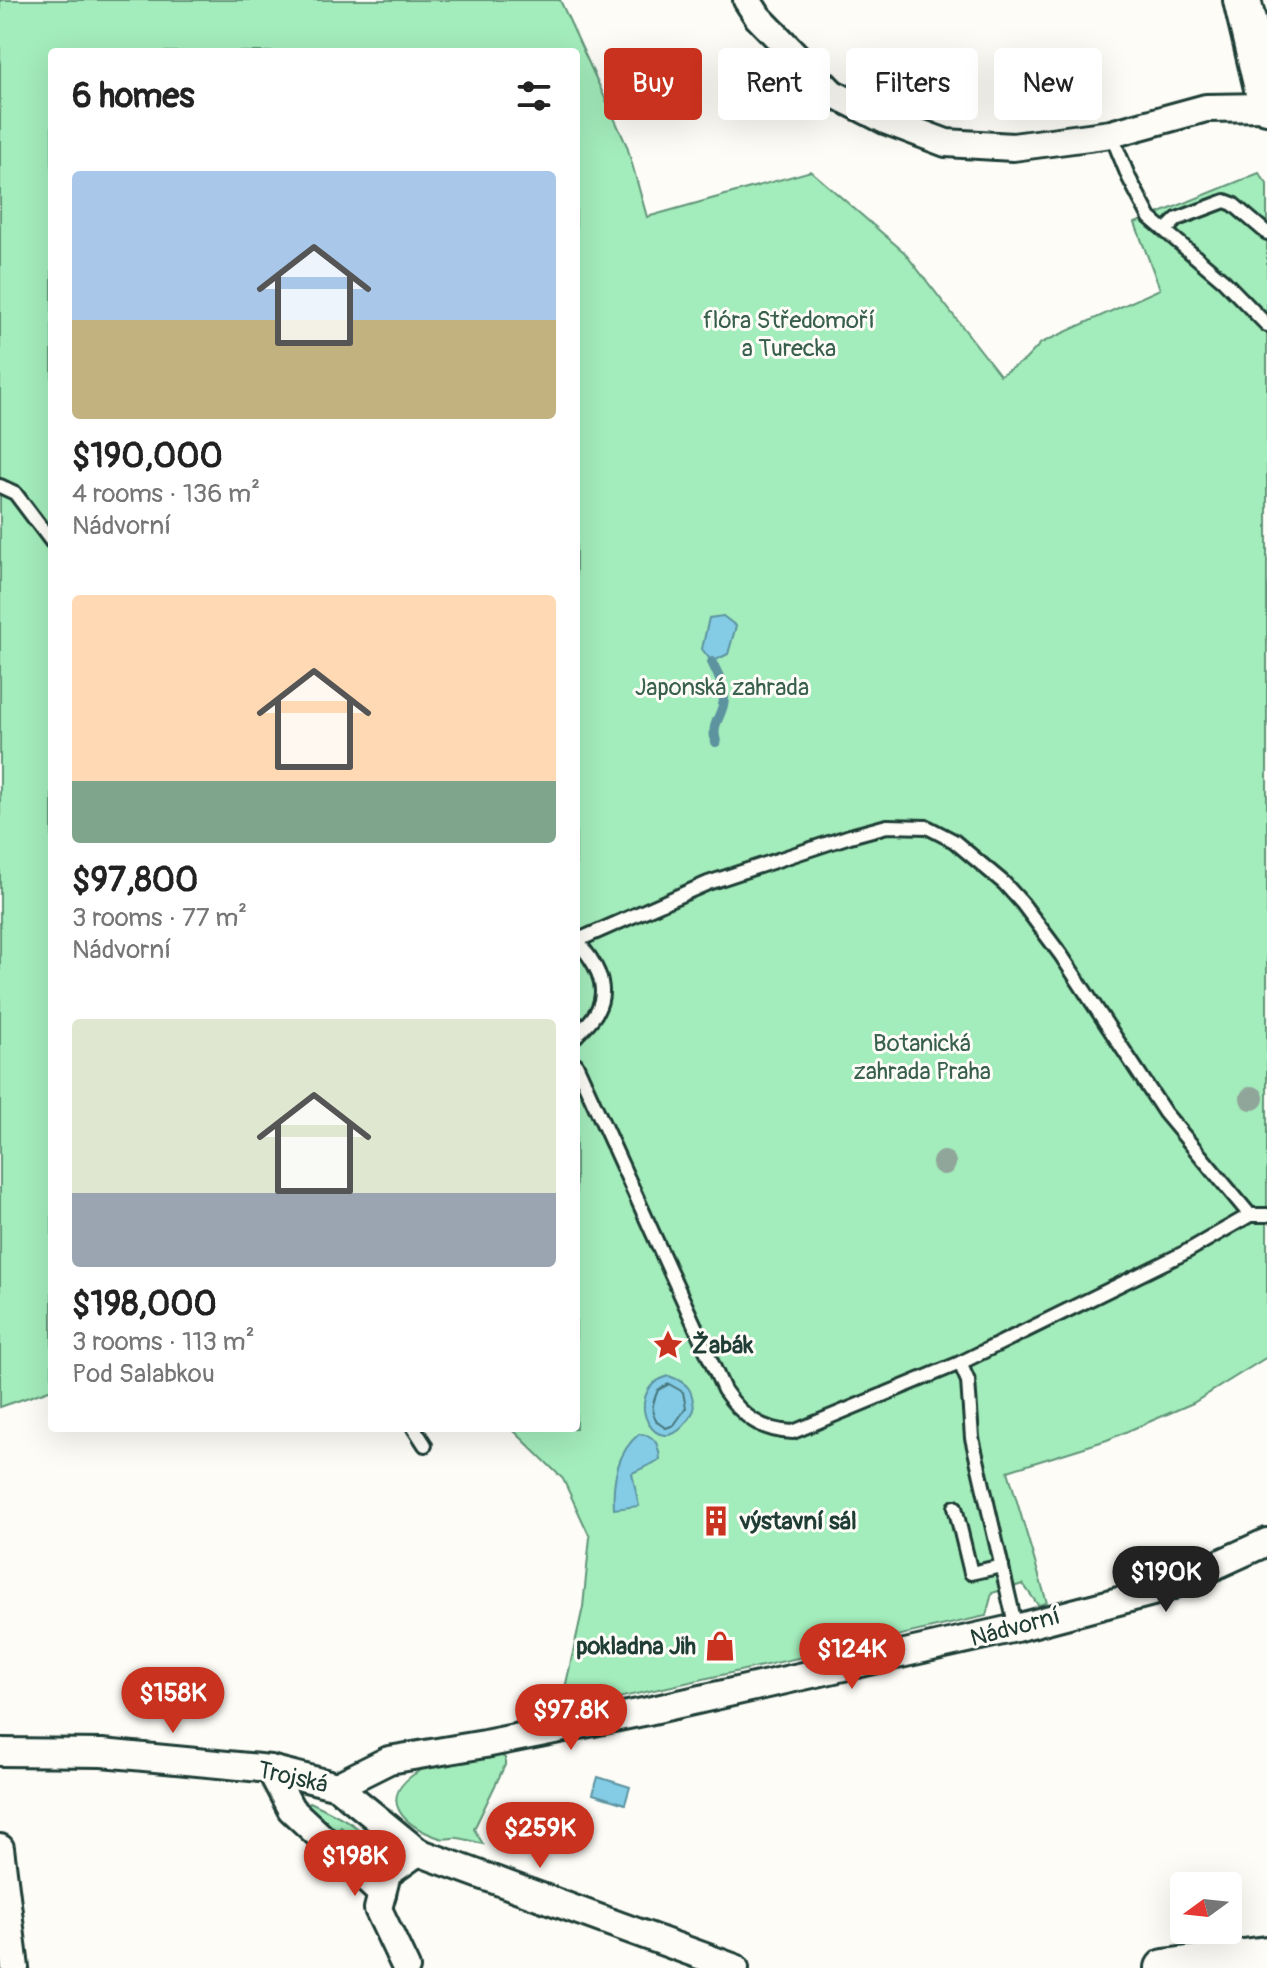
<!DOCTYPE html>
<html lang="en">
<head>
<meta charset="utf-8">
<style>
	:root { --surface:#fff; --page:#f6f6f6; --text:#222; --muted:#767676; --accent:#c8321e }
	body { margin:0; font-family:Pangolin,sans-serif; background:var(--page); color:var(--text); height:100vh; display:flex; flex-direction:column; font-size:30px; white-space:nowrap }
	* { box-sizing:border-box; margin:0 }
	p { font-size:26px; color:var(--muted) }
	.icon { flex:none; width:44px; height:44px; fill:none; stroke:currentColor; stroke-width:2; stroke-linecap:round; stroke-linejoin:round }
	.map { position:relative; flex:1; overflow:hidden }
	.panel { position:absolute; left:48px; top:48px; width:532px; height:1384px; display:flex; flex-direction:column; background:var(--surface); border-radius:8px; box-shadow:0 8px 32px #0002 }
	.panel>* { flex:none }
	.hud { position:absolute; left:604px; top:48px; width:542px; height:72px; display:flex; gap:16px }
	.needle { width:52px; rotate:255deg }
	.buttons { position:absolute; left:1170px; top:1872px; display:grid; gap:16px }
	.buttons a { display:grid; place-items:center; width:72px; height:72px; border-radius:8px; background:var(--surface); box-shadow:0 8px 32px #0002; font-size:40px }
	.price { position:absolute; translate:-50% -68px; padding:0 18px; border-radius:28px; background:var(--accent); color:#fff; font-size:26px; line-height:52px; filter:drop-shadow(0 2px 4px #0008) }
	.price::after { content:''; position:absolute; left:50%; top:48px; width:24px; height:18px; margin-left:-12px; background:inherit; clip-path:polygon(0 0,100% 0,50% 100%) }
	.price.on { background:#222; color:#fff }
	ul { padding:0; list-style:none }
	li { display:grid; align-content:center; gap:16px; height:424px; padding:0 24px }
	li span { display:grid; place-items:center; height:248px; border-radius:8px; color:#555 }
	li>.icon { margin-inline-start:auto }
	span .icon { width:144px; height:144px; fill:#fffc; stroke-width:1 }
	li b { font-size:34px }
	h2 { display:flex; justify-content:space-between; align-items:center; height:96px; padding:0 24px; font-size:34px }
	.pill { padding:0 28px; border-radius:8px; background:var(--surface); box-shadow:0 8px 32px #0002; font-size:28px; line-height:72px }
	.pill.on { background:var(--accent); color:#fff }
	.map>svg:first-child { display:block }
	.green { fill:#a3ecbb; stroke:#619478; stroke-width:2 }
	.water { fill:#84cce6; stroke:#5c939f; stroke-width:2 }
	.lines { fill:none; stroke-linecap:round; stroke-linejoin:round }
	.shore { stroke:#47767b; stroke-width:2 }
	.stream { stroke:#5c939f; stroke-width:10 }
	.lane-casing { stroke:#1f3d34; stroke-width:18 }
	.street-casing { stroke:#1f3d34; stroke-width:32 }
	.secondary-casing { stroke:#1f3d34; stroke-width:42 }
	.lane { stroke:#fdfcf7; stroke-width:12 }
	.street { stroke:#fdfcf7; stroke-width:26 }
	.secondary { stroke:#fdfcf7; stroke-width:36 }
	.tree { fill:#91a69b }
	.labels { text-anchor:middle; stroke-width:6; stroke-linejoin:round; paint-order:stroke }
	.park-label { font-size:24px; fill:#39604f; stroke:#fdfcf7 }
	.poi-label { font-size:24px; font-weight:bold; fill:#1f3d34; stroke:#fdfcf7; text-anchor:start }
	.street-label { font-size:24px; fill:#1f3d34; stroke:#fdfcf7 }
</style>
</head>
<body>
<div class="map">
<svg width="1267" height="1968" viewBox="0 0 1267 1968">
	<rect width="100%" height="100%" fill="#fdfcf7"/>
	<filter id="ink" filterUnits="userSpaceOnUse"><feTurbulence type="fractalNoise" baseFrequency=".0125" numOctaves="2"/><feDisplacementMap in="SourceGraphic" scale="16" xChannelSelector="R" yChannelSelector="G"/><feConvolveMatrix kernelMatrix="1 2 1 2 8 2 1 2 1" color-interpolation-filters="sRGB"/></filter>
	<g filter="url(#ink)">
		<g class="green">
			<polygon points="0,0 560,0 627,146 647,217 811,171 904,252 1000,375 1025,360 1041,343 1160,289 1135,223 1259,173 1267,184 1267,1357 1193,1403 1107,1440 1008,1471 1047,1603 1038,1605 1023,1584 992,1593 986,1616 560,1711 583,1607 590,1537 563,1479 511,1428 576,1428 576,52 52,52 52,1389 0,1407"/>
			<path d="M 499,1754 L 505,1758 L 505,1765 L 474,1829 L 483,1844 C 475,1842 466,1839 458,1838 C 452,1837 446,1840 440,1838 C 404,1827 374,1798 419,1771 C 434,1763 479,1758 499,1754 Z"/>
			<path d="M 310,1802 C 341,1817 375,1830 381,1867 L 372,1872 L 362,1860 L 366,1853 L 341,1827 L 334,1833 L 307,1808 Z"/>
		</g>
		<g class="water">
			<polygon points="723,616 736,626 728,654 712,662 702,649 709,618"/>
			<path d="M 669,1376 C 688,1383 693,1389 694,1410 C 660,1477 615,1390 669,1376 Z"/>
			<path d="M 639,1434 C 655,1434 659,1445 660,1460 L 632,1473 L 639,1506 L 614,1509 C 612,1482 617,1452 639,1434 Z"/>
			<polygon points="598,1777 630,1787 625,1804 593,1794"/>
		</g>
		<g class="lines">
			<path class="shore" d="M 669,1384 L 683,1392 L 686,1408 L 674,1425 L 666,1428 C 648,1419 651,1406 658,1390 Z"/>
			<path class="stream" d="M 712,662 C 717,672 725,687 724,699 C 723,717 710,722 716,742"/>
			<g class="lane-casing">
				<g id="lane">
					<polyline points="1111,134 1129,178 1150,218 1224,281 1267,325"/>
					<polyline points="1166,230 1177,219 1225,201 1233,204 1267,233"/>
					<polyline points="0,486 15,493 52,542"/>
					<polyline points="576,941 708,883 850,836 887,826 927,827 954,841 1004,883 1022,903 1061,955 1165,1113 1250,1215"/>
					<path d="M 576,1036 C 583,1028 593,1020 597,1011 C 611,985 593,959 576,940"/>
					<path d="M 576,1064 L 724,1390 C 742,1416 761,1431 793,1432 L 960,1363 L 1184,1253 L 1250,1215 L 1267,1215"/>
					<polyline points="960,1363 968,1381 972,1438 1016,1628"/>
					<polyline points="414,1428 425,1445"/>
					<polyline points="955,1507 971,1573 1002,1566"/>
				</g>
			</g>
			<g class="street-casing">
				<g id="street">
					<polyline points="747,0 758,17 832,93 885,120 946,143 1013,147 1111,134 1206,108 1267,107"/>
					<polyline points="0,1752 102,1753 270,1769 337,1786 418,1852 735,1968"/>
					<polyline points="270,1769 291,1809 382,1894"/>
					<polyline points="337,1786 389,1760 485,1744 648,1711 1016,1628 1164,1589 1267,1542"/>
					<polyline points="0,1848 15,1968"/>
					<polyline points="406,1968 378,1909 387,1874 418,1852"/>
				</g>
			</g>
			<g class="secondary-casing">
				<g id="secondary">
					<polyline points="1242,0 1267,105"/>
					<polyline points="1164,1968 1267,1955"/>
				</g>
			</g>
			<use href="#lane" class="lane"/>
			<use href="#street" class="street"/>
			<use href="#secondary" class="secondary"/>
		</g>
		<g class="tree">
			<circle cx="1252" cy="1098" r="12"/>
			<circle cx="944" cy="1163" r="12"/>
		</g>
	</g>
	<defs>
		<g id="sight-bare" transform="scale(2.4)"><path d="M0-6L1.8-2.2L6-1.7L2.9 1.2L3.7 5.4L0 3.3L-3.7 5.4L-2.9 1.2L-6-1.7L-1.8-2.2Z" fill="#c8321e" stroke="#fdfcf7" stroke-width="2.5" paint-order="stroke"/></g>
		<g id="building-bare" transform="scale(2.4)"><path d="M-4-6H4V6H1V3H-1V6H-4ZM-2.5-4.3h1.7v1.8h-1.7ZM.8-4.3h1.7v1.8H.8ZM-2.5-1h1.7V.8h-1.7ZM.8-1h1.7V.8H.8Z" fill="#c8321e" stroke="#fdfcf7" stroke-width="2.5" paint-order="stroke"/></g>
		<g id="shop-bare" transform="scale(2.4)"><path d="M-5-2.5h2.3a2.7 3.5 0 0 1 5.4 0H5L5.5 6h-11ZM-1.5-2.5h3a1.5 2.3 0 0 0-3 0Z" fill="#c8321e" stroke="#fdfcf7" stroke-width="2.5" paint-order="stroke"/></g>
	</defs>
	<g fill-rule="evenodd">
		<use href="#sight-bare" x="668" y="1345"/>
		<use href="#building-bare" x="716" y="1521"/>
		<use href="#shop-bare" x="720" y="1646"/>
	</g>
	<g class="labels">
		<g class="park-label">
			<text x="789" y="328">flóra Středomoří<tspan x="789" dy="28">a Turecka</tspan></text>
			<text x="722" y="695">Japonská zahrada</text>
			<text x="922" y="1051">Botanická<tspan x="922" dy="28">zahrada Praha</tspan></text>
		</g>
		<g class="poi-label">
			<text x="692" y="1353">Žabák</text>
			<text x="740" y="1529">výstavní sál</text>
			<text x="696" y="1654" text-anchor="end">pokladna Jih</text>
		</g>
		<g class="street-label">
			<text transform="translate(1015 1627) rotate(-15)" y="8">Nádvorní</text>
			<text transform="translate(293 1777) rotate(13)" y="8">Trojská</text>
		</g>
	</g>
</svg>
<div class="buttons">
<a><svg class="needle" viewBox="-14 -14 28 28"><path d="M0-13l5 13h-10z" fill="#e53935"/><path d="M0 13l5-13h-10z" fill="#767676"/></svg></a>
</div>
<b class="price on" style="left:1166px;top:1614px">$190K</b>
<b class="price" style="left:852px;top:1691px">$124K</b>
<b class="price" style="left:173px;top:1735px">$158K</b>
<b class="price" style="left:571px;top:1752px">$97.8K</b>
<b class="price" style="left:540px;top:1870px">$259K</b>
<b class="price" style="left:355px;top:1898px">$198K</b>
<div class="hud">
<a class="pill on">Buy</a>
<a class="pill">Rent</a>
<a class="pill">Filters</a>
<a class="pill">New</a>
</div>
<section class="panel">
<h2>6 homes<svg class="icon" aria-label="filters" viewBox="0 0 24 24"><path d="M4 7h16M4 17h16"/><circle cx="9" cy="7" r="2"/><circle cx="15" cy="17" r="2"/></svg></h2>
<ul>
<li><span style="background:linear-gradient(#a9c7e8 60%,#c2b280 0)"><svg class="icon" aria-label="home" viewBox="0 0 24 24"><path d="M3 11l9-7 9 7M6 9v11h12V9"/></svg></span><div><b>$190,000</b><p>4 rooms · 136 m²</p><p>Nádvorní</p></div></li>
<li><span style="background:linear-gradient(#ffd9b3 75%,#7fa58c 0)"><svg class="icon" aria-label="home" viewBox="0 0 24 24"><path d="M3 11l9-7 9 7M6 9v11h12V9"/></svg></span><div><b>$97,800</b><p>3 rooms · 77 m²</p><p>Nádvorní</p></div></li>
<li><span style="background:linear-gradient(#dfe7d0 70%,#9aa5b1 0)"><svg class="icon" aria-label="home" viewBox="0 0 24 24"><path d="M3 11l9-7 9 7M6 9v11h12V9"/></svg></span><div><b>$198,000</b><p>3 rooms · 113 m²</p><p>Pod Salabkou</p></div></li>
</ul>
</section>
</div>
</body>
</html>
